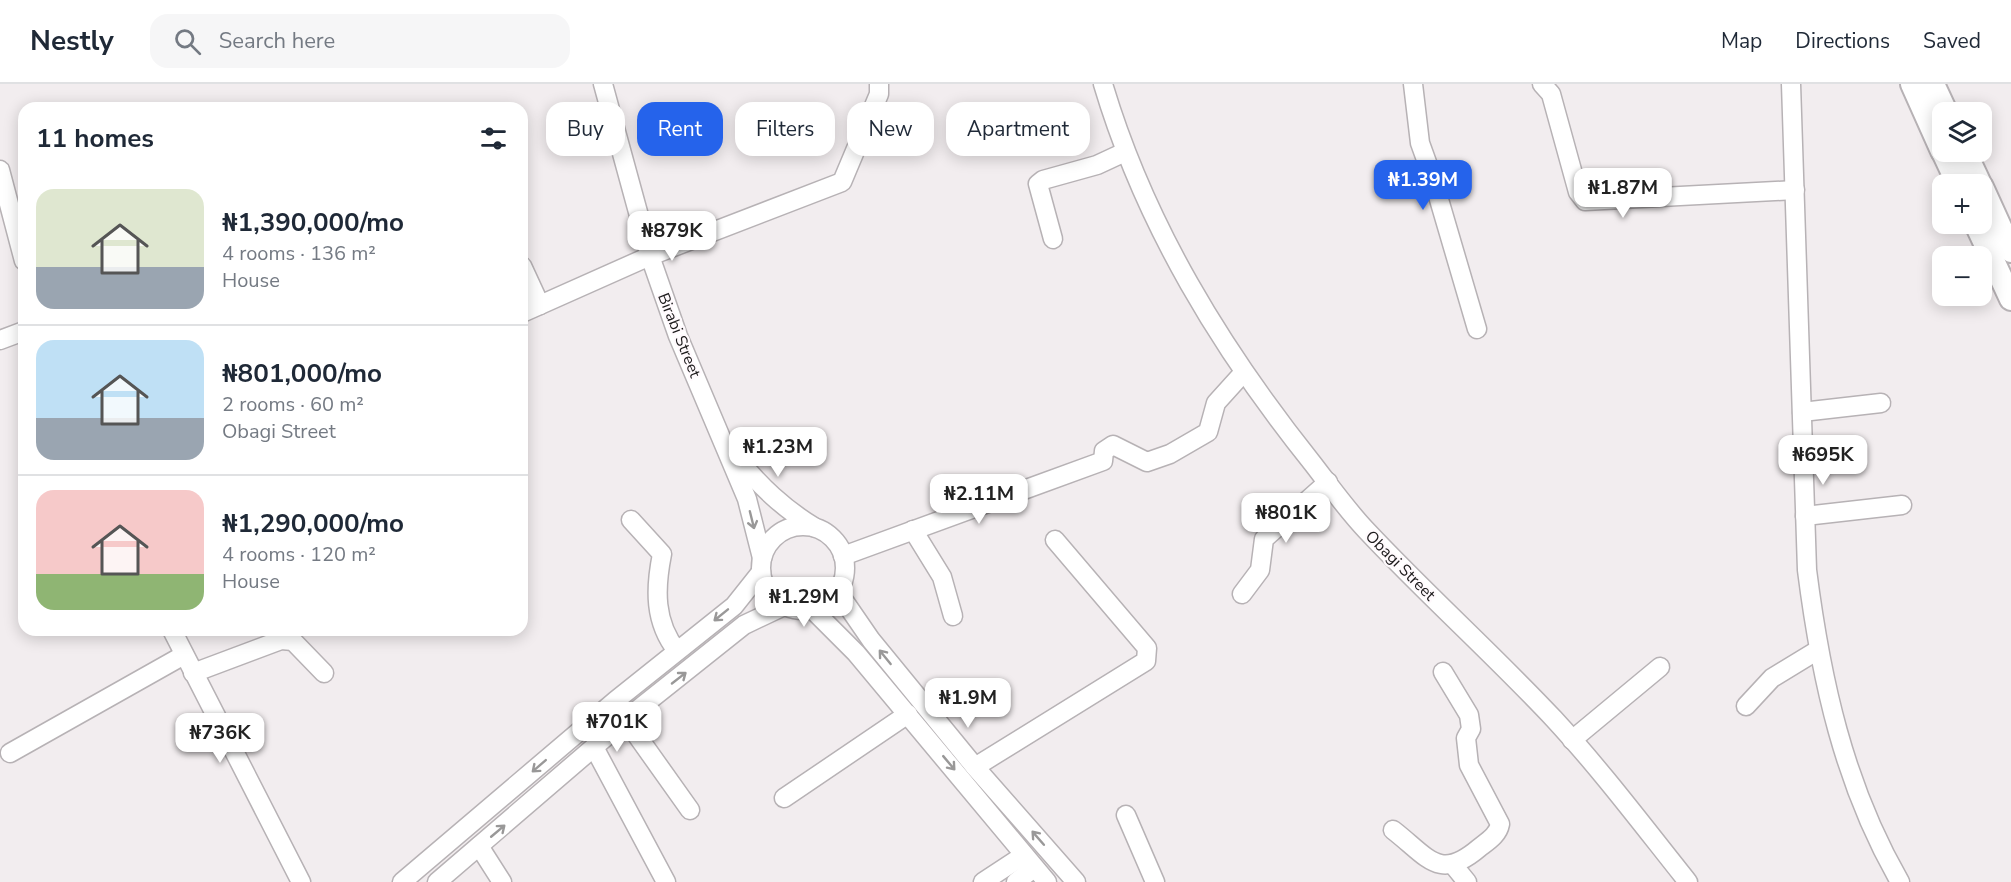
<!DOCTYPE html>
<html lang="en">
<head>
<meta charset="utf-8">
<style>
	:root { --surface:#fff; --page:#f6f6f7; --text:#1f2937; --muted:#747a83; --line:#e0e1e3; --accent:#2563eb }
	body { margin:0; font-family:"Nunito Sans",sans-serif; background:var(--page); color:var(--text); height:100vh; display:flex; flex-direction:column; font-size:22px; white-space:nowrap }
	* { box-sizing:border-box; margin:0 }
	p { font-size:20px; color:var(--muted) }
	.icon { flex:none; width:33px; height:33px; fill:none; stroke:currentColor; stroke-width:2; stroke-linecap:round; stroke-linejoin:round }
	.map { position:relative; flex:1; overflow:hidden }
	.sheet { position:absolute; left:18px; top:18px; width:510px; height:534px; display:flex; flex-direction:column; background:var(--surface); border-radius:18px; box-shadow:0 3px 15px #0003 }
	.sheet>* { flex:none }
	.top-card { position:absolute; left:546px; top:18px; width:570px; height:54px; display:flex; gap:12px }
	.tools { position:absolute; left:1932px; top:18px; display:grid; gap:12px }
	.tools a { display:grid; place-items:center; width:60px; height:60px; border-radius:12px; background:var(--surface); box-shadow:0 3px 15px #0003; font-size:30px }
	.price { position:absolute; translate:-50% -51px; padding:0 14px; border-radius:12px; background:#fff; color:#222; font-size:20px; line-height:39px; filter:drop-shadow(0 2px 3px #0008) }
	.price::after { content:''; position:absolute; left:50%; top:36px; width:18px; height:14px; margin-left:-9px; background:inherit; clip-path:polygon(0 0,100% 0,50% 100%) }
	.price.active { background:var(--accent); color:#fff }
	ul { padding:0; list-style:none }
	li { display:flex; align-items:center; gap:18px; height:150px; padding:0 18px }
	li+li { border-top:2px solid var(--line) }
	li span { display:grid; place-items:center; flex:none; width:168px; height:120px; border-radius:18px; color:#555 }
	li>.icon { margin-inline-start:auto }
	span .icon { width:72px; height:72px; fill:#fffc; stroke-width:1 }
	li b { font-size:26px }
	h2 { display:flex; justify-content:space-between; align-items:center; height:72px; padding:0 18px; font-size:26px }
	.pill { padding:0 21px; border-radius:18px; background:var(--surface); box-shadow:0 3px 15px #0003; font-size:21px; line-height:54px }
	.pill.active { background:var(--accent); color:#fff }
	header { display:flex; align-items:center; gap:36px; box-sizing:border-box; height:84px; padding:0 30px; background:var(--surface); border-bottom:2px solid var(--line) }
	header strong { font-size:28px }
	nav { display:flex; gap:33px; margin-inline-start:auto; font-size:21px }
	.search { width:420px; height:54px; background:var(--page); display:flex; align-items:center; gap:15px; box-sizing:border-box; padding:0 21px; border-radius:18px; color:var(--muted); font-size:22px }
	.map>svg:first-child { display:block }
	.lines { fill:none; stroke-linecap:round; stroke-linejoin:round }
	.minor-casing { stroke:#b7b2b5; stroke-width:21 }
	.major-casing { stroke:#b7b2b5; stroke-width:26 }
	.minor { stroke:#fff; stroke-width:18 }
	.major { stroke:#fff; stroke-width:22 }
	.oneway { stroke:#999898 }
	.labels { text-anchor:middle; stroke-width:4.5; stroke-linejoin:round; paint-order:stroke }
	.street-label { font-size:16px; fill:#1c1a1b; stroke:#fffafd }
</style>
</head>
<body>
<header>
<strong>Nestly</strong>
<div class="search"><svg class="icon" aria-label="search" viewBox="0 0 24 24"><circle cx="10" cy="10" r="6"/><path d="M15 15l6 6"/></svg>Search here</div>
<nav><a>Map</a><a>Directions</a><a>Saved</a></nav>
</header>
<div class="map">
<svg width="2011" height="798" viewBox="0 0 2011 798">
	<rect width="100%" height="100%" fill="#f2edef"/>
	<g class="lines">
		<g class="minor-casing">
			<g id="minor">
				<polyline points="603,0 650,172 678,252 747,415 762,474"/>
				<path d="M 1103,0 C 1145,141 1221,265 1313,380 C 1330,402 1347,426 1366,446 C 1427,511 1493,570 1554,635 C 1602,687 1644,743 1688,798"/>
				<polyline points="1413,0 1420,59 1433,95 1477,245"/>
				<polyline points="1542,0 1551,10 1578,108 1585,117 1795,106"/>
				<path d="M 1791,0 L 1807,486 C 1821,596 1844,701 1900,798"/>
				<polyline points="0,86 24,177"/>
				<polyline points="1053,155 1038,100 1043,96 1097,81 1125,68"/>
				<polyline points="522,182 540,221"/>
				<polyline points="522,229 650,172 842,98 879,10 879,0"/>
				<polyline points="0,256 24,247"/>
				<polyline points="1802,328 1881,319"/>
				<path d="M 737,374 C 761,403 783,424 814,443"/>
				<polyline points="1805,432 1902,421"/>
				<path d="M 631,436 L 662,470 C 655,505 654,538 677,567"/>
				<circle cx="803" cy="484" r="42"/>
				<polyline points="913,446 942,493 953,532"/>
				<polyline points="843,472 1103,377 1104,367 1113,361 1147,378 1170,370 1208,348 1216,319 1244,288"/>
				<polyline points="838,508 871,556 975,683 1076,798"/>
				<polyline points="1242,510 1260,486 1264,455 1328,398"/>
				<polyline points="812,525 856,569 1047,798"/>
				<polyline points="172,546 301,798"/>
				<polyline points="193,589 281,556 293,557 324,589"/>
				<polyline points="1746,622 1772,594 1818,566"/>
				<polyline points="626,636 690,726"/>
				<polyline points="1572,656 1660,583"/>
				<polyline points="595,665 666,798"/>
				<polyline points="10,669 184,571"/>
				<polyline points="975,683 1146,577 1147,564 1055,456"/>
				<polyline points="784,714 908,630"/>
				<polyline points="1126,731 1155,798"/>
				<path d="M 1393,746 C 1428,773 1439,798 1479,764 C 1488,757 1498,751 1500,740 L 1469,681 L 1466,654 L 1471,645 L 1469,631 L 1443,588"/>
				<polyline points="479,762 502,798"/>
				<polyline points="1454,782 1467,798"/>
				<polyline points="402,798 615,617 734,522 761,488"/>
				<polyline points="437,798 636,627 744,541 784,522"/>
				<polyline points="983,798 1024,771"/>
				<polyline points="1016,798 1034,784"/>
			</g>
		</g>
		<g class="major-casing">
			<g id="major">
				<polyline points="1912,0 1942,67"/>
				<polyline points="1933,0 1946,28"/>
				<polyline points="1943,68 1958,100"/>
				<polyline points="1965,68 1980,100"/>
				<polyline points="1982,103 2011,167"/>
				<polyline points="1976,140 2011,215"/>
			</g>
		</g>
		<use href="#minor" class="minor"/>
		<use href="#major" class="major"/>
	</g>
	<defs><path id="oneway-shaft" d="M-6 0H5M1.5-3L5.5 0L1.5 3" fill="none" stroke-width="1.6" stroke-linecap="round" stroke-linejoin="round" transform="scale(1.5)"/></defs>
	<g class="oneway">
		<use href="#oneway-shaft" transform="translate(752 436) rotate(76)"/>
		<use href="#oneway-shaft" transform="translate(721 531) rotate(141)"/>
		<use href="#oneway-shaft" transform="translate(885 573) rotate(-129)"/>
		<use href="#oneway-shaft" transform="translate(679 594) rotate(-38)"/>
		<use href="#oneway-shaft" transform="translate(949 679) rotate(50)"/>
		<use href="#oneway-shaft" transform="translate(539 682) rotate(139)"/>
		<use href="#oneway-shaft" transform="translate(498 747) rotate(-40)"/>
		<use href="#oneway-shaft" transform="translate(1038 754) rotate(-131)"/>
	</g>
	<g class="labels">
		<g class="street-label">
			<text transform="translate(680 251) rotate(68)" y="6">Birabi Street</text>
			<text transform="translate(1401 481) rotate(45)" y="6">Obagi Street</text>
		</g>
	</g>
</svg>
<div class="tools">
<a><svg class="icon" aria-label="layers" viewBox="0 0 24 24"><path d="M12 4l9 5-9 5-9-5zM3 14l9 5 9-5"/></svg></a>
<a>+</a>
<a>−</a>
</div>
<b class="price active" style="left:1423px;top:127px">₦1.39M</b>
<b class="price" style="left:1623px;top:135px">₦1.87M</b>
<b class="price" style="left:672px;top:178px">₦879K</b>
<b class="price" style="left:778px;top:394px">₦1.23M</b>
<b class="price" style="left:1823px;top:402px">₦695K</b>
<b class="price" style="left:979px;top:441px">₦2.11M</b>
<b class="price" style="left:1286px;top:460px">₦801K</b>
<b class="price" style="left:804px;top:544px">₦1.29M</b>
<b class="price" style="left:968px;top:645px">₦1.9M</b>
<b class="price" style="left:617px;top:669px">₦701K</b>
<b class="price" style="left:220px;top:680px">₦736K</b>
<div class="top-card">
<a class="pill">Buy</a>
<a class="pill active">Rent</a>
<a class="pill">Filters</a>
<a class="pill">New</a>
<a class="pill">Apartment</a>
</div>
<section class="sheet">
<h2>11 homes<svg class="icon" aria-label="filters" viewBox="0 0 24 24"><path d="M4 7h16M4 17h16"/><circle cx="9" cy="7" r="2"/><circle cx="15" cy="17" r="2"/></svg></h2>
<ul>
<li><span style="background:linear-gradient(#dfe7d0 65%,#9aa5b1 0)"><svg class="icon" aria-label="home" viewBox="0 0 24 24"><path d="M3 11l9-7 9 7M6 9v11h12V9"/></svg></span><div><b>₦1,390,000/mo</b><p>4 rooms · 136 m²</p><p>House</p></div></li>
<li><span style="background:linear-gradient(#bfe0f5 65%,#9aa5b1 0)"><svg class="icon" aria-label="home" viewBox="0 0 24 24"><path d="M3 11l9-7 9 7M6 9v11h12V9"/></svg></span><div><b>₦801,000/mo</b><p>2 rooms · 60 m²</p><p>Obagi Street</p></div></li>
<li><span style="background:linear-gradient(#f6c9c9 70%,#8fb573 0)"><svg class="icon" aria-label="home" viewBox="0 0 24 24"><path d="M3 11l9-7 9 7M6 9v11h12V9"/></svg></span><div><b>₦1,290,000/mo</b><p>4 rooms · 120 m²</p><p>House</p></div></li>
</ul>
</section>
</div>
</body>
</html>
